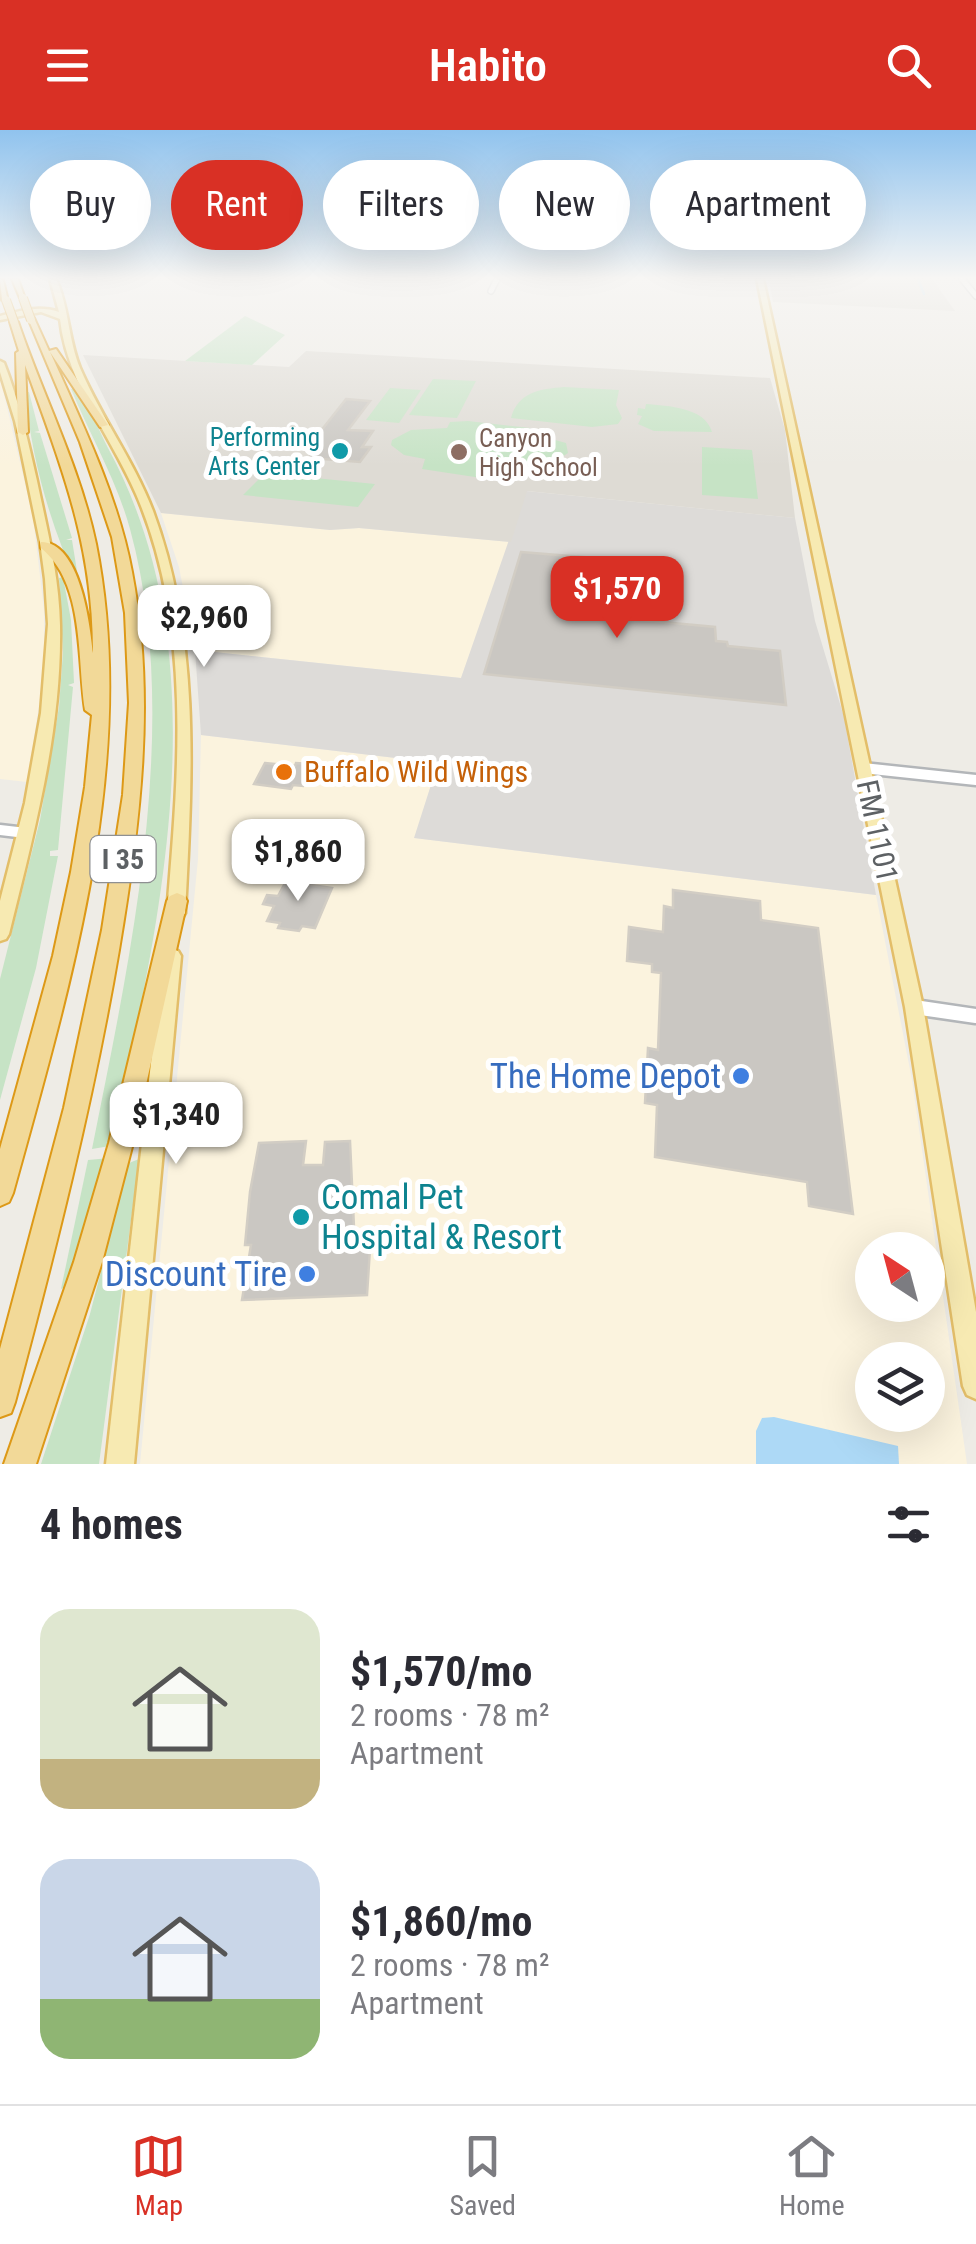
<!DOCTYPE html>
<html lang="en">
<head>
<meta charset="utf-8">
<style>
	:root { --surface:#fff; --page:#f2f2f3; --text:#2b2b33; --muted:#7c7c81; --line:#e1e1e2; --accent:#d93025 }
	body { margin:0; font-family:"Roboto Condensed",sans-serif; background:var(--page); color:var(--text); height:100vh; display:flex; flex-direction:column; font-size:38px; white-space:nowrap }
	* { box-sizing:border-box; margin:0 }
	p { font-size:32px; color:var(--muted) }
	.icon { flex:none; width:55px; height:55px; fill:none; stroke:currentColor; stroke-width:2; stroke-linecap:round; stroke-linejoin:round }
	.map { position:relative; height:1334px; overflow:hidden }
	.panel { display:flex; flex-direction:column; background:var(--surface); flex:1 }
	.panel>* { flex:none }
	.banner { position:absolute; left:30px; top:30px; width:918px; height:90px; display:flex; gap:20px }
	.needle { width:65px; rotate:324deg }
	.tools { position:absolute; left:855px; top:1102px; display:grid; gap:20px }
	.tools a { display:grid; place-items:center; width:90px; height:90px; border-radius:50%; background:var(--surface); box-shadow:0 10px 40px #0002; font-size:50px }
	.price { position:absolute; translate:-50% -85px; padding:0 22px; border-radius:20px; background:#fff; color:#222; font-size:32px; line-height:65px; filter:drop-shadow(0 2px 5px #0008) }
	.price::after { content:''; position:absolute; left:50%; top:60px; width:30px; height:22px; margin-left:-15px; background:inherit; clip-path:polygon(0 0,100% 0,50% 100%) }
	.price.current { background:var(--accent); color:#fff }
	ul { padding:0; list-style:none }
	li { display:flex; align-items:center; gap:30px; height:250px; padding:0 40px }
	li span { display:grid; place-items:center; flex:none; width:280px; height:200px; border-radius:30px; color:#555 }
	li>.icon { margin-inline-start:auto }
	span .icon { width:120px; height:120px; fill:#fffc; stroke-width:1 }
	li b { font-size:42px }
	h2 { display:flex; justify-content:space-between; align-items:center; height:120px; padding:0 40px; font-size:42px }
	.tag { padding:0 35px; border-radius:45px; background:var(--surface); box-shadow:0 10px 40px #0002; font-size:35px; line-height:90px }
	.tag.current { background:var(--accent); color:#fff }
	header { display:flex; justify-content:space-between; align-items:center; height:130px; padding:0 40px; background:var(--accent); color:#fff; font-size:45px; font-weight:600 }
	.menu { display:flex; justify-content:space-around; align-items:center; height:140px; border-top:2px solid var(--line); background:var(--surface); font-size:28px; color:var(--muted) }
	.menu a { display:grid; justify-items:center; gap:5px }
	.menu .current { color:var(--accent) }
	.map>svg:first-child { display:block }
	.commercial { fill:#fbf3de; fill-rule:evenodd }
	.industrial { fill:#dddbd8 }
	.education { fill:#dedbd4 }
	.green { fill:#c6e3c5 }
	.water { fill:#add9f6 }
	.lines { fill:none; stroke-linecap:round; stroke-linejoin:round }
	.stream { stroke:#add9f6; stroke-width:2.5 }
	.building { fill:#cac7c2; stroke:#d2cdc4; stroke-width:2.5 }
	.minor-far2-casing { stroke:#b3b6b9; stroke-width:8 }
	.minor-far1-casing { stroke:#b3b6b9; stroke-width:15 }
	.minor-casing { stroke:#b3b6b9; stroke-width:19 }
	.major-casing { stroke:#e3be69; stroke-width:5 }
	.highway-casing { stroke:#dd9917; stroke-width:4 }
	.minor-far2 { stroke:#fff; stroke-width:5 }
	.minor-far1 { stroke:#fff; stroke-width:10 }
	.minor { stroke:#fff; stroke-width:14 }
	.major { fill:#f7eab2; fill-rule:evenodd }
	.highway { fill:#f2d998; fill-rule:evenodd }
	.highway-bridge-casing { stroke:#dd9917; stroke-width:10; stroke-linecap:butt }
	.highway-bridge { stroke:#f2d998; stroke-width:8 }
	.culture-dot { fill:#0f9aa8; stroke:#fff; stroke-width:4 }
	.education-dot { fill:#8d6e63; stroke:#fff; stroke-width:4 }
	.food-dot { fill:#e8710a; stroke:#fff; stroke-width:4 }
	.shop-dot { fill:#3f7fe0; stroke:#fff; stroke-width:4 }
	.labels { text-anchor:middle; stroke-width:10; stroke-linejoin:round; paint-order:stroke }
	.far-culture-label { font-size:25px; fill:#0d838f; stroke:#fff; text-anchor:end }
	.far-education-label { font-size:25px; fill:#785e54; stroke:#fff; text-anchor:start }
	.shield { fill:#fff; stroke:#8e9092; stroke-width:2.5 }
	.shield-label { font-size:28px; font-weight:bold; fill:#5d6164 }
	.food-label { font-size:30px; fill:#c56008; stroke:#fff; text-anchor:start }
	.street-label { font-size:30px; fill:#5d6164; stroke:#fff }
	.near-shop-label { font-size:35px; fill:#366cbe; stroke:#fff; text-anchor:end }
	.near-culture-label { font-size:35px; fill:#0d838f; stroke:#fff; text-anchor:start }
</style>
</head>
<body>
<header><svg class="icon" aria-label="menu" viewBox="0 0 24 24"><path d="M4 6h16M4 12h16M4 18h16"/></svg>Habito<svg class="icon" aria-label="search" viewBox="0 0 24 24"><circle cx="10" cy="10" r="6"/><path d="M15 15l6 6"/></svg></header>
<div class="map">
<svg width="976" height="1334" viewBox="0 0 976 1334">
	<rect width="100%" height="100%" fill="#eeece6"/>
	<g class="commercial">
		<polygon points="0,248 33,387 44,480 44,544 27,652 0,649"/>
		<polygon points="161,383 330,400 359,398 511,412 461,548 195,520 179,437"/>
		<path d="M 201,605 L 438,633 L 415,708 L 876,765 L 912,950 L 967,1334 L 140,1334 L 198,729 ZM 872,1120 L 928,1120 L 928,1175 L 872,1175 ZM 872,1230 L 928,1230 L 928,1285 L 872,1285 Z"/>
	</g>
	<polygon class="industrial" points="526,361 795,388 815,491 844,587 876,765 414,708 438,633 201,605 195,520 461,548"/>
	<g class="education">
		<polygon points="769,149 932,149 955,181 773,172"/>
		<polygon points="306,221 770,248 785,300 795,388 527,361 511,412 359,398 330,400 161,383 83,225 289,237"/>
	</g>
	<g class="green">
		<polygon points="245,186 285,205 252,235 185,231"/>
		<polygon points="433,249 476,251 457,288 409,285"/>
		<path d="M 564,257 L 619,260 L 616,275 L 622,288 L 618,294 L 592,297 L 511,288 C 518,262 540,259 564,257 Z"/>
		<path d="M 75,258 C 89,276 98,298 108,318 C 223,529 160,795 110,1016 L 92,1019 C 130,828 183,592 130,399 C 117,351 90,305 71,259 Z"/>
		<polygon points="390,258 421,260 399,293 366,290"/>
		<path d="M 25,262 L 29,262 L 39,301 L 34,302 L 40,303 L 72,408 L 66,410 L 72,410 L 80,460 C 50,395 32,331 25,262 Z"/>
		<path d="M 646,274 C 668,276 705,277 712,302 L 654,301 L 638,294 L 642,286 L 637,285 L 638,278 L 645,279 Z"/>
		<polygon points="468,291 530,298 530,303 566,313 568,323 553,333 555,338 519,335 516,346 490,345 488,349 422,339 425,329 404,325 391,315 392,310 411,300 447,298 450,292"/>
		<polygon points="702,317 752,320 758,369 702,365"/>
		<polygon points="265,343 375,354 358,377 243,365"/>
		<polygon points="63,447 71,490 74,553 68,555 73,557 58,720 50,721 50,726 58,726 36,838 0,970 0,849 40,690 59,577 63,522 59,448"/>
		<polygon points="110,1028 72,1154 61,1159 88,1030"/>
		<polygon points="139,1029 99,1334 41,1334 90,1184 129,1033"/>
	</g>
	<polygon class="water" points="774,1287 898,1316 899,1334 756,1334 756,1301 762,1288"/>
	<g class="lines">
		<polyline class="stream" points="918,149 924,164"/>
	</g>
	<g class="building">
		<polygon points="346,269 370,271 348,300 373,301 362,317 371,317 360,332 309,328 319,311 313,311"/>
		<polygon points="521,422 607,429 598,486 715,497 716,511 727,512 728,516 780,521 786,575 484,544"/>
		<polygon points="265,633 295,636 296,633 311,634 303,656 293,655 291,659 254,654"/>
		<polygon points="304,734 311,737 304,754 332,758 315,798 302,796 299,801 278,798 280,793 267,791 274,776 263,774 267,765 278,766 285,753 295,754"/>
		<polygon points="673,760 760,771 761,790 818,798 853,1084 809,1076 807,1052 655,1027 657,975 645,973 648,918 658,920 661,843 652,842 652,834 627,831 629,797 663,802 664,776 673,778"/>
		<polygon points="306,1011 303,1035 323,1035 325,1012 350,1011 355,1119 370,1119 367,1165 242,1170 251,1115 245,1115 250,1062 259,1013"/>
	</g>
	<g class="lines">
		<g class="minor-far2-casing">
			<g id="minor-far2">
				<polyline points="962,149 976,166"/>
				<polyline points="491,161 497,149"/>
			</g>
		</g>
		<g class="minor-far1-casing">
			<g id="minor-far1">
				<polyline points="863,638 976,650"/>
				<polyline points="0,700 26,703"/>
			</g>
		</g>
		<g class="minor-casing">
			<polyline id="minor" points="914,877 976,886"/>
		</g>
		<g class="major-casing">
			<g id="major">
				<path d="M 50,149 L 56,149 C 69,177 68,209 80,238 C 101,287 134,331 153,381 C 201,511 192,647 185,783 L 182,788 L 176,790 L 170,788 L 167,783 C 178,648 192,506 141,376 C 117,313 67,257 60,189 L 41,182 L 0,190 L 0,186 C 20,181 39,175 59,182 Z"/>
				<polygon points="757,149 763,149 923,877 976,1182 976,1269 967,1265 963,1256 905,877"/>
				<path d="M 0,231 L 4,233 C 19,271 28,311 37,351 C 47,399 59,445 60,495 C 62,600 34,703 9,804 L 6,809 L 0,811 L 0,771 L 25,673 L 41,583 L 48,494 L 45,449 L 40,412 L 15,291 L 0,242 Z"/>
				<polygon points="172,819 178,821 181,826 134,1334 106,1334 163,826 166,821"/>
			</g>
		</g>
		<g class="highway-casing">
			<g id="highway">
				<polygon points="0,149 3,150 8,171 2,170"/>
				<polygon points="12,149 18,149 25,169 20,168"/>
				<path d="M 28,188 L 34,188 L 49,221 L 56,219 L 108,295 L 100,297 L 50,222 C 82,293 118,366 132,442 C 156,568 140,695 119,820 C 93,973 55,1122 15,1272 L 11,1283 L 0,1287 L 0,1219 L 64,978 L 102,800 L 123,665 L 129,573 L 125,483 L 112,407 L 80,312 Z"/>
				<path d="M 14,190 L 18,192 C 43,266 80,337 96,414 C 139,630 70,856 13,1063 L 9,1072 L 0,1076 L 0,1019 L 53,826 L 71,742 L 85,657 L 92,585 L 85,580 C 77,528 85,454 41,418 L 41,412 C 80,412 90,494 93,523 C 93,413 61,336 25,235 L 28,302 L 23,305 L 18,302 L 16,223 L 19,221 L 10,192 Z"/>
				<polygon points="177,763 184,766 187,771 133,1013 102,1132 36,1334 4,1334 74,1132 109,1013 167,771 170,766"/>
			</g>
		</g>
		<use href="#minor-far2" class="minor-far2"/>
		<use href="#minor-far1" class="minor-far1"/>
		<use href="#minor" class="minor"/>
		<use href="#major" class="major"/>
		<use href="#highway" class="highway"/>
		<g class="highway-bridge-casing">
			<g id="highway-bridge">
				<polyline points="23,168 31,190"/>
				<polyline points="6,170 14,192"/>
			</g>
		</g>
		<use href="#highway-bridge" class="highway-bridge"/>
	</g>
	<linearGradient id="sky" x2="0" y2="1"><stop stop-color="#90c3ee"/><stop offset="0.44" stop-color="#f7f6f4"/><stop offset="1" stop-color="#f7f6f4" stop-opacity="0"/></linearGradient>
	<rect width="976" height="336" fill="url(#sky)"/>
	<g class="culture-dot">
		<circle cx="340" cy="321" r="10"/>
		<circle cx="301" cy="1087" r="10"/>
	</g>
	<circle class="education-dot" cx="459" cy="322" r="10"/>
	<circle class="food-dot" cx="284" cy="642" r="10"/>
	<g class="shop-dot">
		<circle cx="741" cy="946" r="10"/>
		<circle cx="307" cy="1144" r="10"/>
	</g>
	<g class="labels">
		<g class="far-culture-label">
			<text x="320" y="316">Performing<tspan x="320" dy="29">Arts Center</tspan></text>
		</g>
		<g class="far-education-label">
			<text x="479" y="317">Canyon<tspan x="479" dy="29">High School</tspan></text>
		</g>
		<rect class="shield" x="90.5" y="706" width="65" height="46" rx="8"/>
		<g class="shield-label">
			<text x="123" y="739">I 35</text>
		</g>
		<g class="food-label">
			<text x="304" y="652">Buffalo Wild Wings</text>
		</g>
		<g class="street-label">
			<text transform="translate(877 701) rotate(78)" y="10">FM 1101</text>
		</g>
		<g class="near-shop-label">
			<text x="721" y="958">The Home Depot</text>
			<text x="287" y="1156">Discount Tire</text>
		</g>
		<g class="near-culture-label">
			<text x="321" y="1079">Comal Pet<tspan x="321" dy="40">Hospital &amp; Resort</tspan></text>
		</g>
	</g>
</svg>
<div class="tools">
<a><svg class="needle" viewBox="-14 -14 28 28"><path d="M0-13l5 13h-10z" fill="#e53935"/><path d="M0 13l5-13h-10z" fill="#7c7c81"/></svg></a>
<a><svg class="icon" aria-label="layers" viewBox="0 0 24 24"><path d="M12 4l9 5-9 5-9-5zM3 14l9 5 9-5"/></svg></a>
</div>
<b class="price current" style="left:617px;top:511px">$1,570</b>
<b class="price" style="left:204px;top:540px">$2,960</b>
<b class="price" style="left:298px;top:774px">$1,860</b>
<b class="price" style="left:176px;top:1037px">$1,340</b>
<div class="banner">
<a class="tag">Buy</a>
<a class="tag current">Rent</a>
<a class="tag">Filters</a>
<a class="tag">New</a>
<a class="tag">Apartment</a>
</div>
</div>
<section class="panel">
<h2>4 homes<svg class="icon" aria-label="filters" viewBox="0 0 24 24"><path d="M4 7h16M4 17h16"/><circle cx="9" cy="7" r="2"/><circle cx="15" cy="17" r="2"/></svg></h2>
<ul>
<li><span style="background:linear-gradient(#dfe7d0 75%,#c2b280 0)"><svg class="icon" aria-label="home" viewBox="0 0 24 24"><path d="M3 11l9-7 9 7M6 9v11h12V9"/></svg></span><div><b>$1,570/mo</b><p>2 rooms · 78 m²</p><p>Apartment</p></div></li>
<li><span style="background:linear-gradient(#c9d6e8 70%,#8fb573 0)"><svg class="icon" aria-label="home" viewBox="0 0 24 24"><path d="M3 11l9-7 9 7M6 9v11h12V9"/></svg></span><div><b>$1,860/mo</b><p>2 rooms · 78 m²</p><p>Apartment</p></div></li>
</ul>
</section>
<nav class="menu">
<a class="current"><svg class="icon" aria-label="map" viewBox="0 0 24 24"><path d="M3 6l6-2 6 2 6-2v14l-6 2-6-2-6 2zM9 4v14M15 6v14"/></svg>Map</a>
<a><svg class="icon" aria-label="saved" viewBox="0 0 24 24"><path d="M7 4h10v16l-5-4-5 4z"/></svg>Saved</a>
<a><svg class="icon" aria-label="home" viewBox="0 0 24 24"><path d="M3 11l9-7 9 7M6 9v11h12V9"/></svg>Home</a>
</nav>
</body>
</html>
